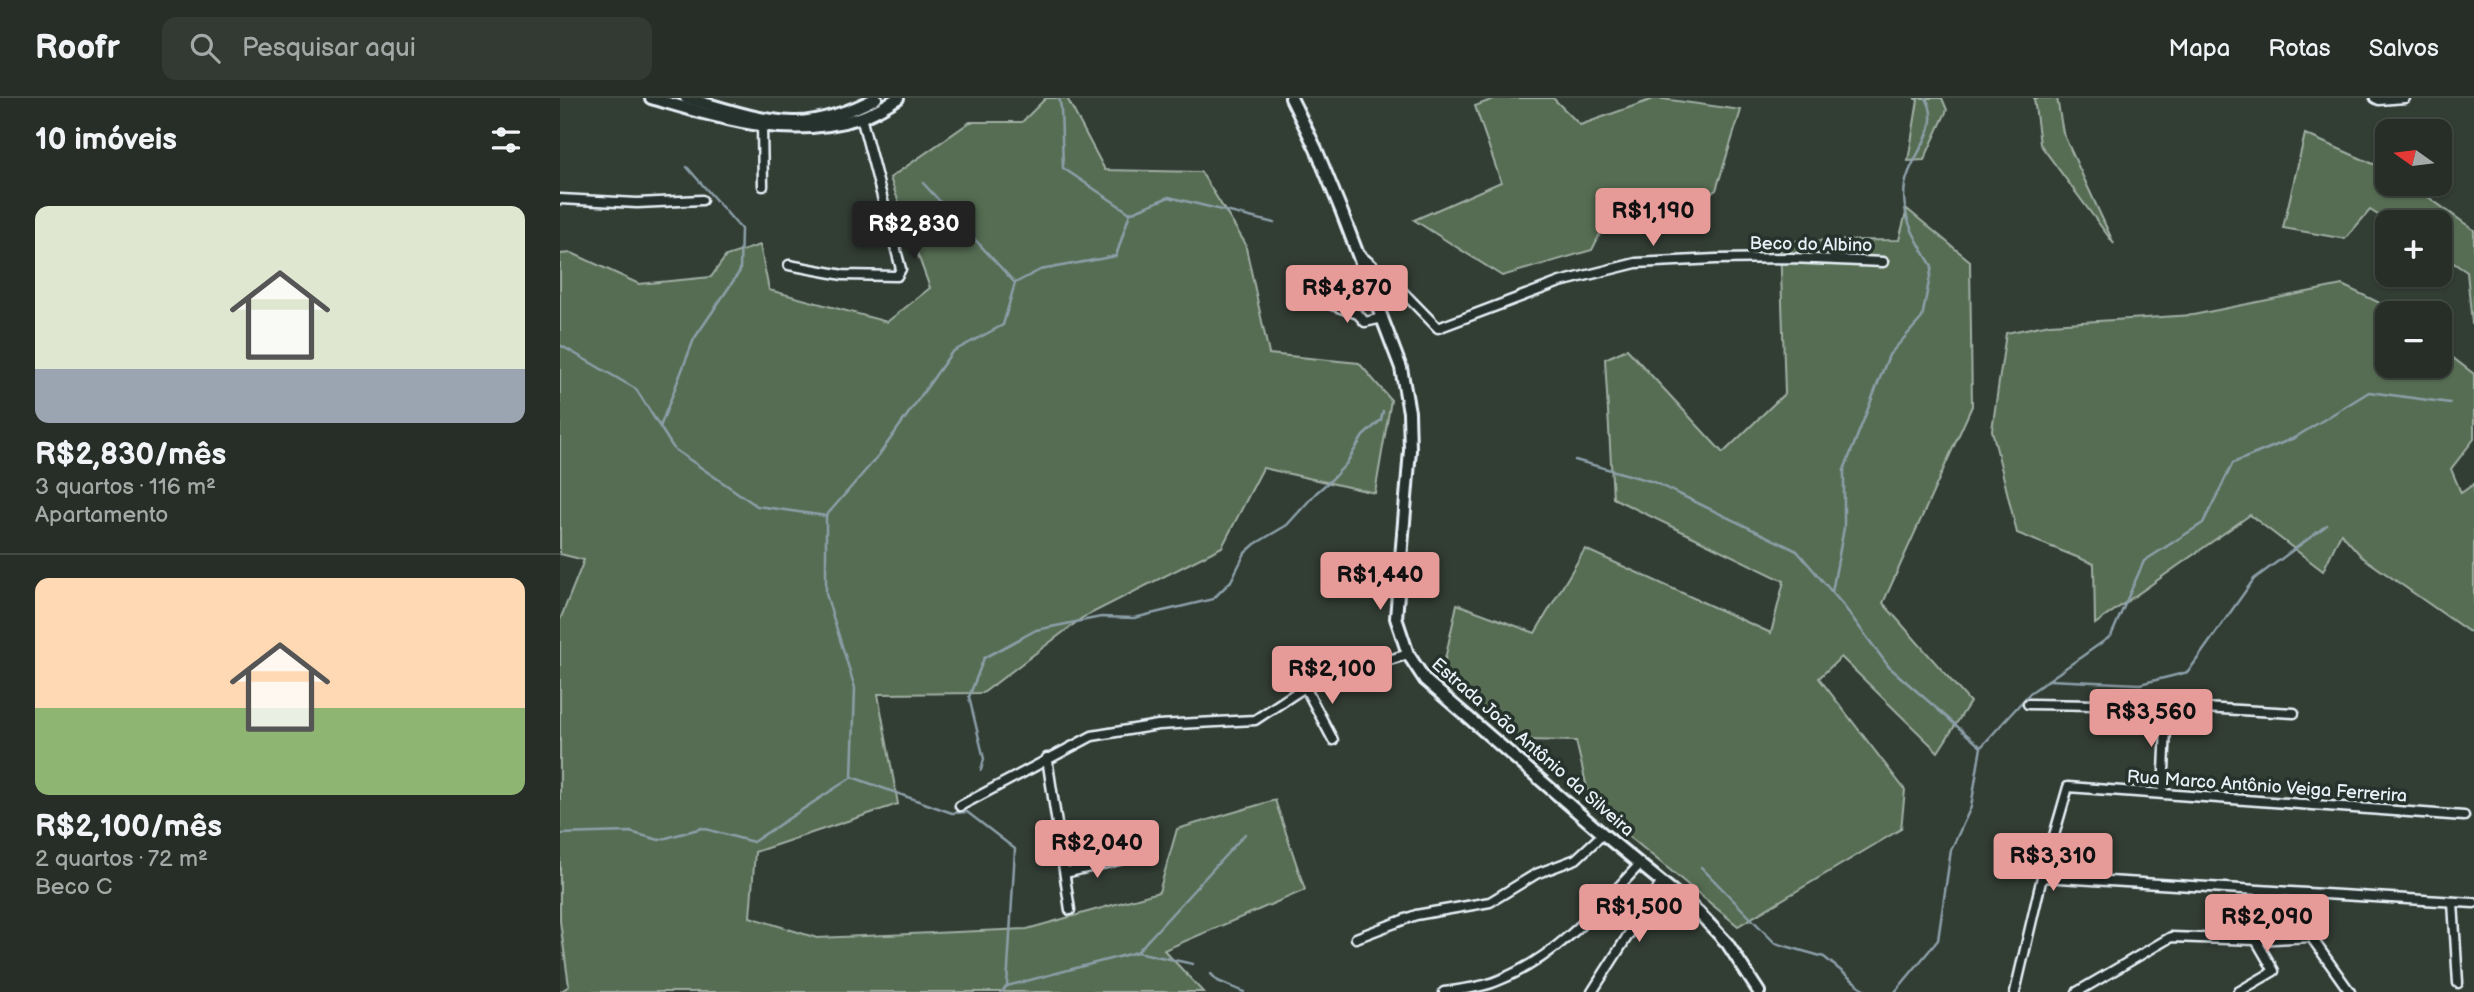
<!DOCTYPE html>
<html lang="pt">
<head>
<meta charset="utf-8">
<style>
	:root { --surface:#262e27; --page:#323a33; --text:#f1f3f6; --muted:#a4a8a7; --line:#424a44; --accent:#e69b98 }
	body { margin:0; font-family:"Balsamiq Sans",sans-serif; background:var(--page); color:var(--text); height:100vh; display:flex; flex-direction:column; font-size:26px; white-space:nowrap }
	* { box-sizing:border-box; margin:0 }
	p { font-size:23px; color:var(--muted) }
	.icon { flex:none; width:38px; height:38px; fill:none; stroke:currentColor; stroke-width:2; stroke-linecap:round; stroke-linejoin:round }
	.map { position:relative; flex:1; overflow:hidden }
	.drawer { display:flex; flex-direction:column; background:var(--surface); width:560px }
	.drawer>* { flex:none }
	.needle { width:46px; rotate:284deg }
	.tools { position:absolute; left:1815px; top:21px; display:grid; gap:14px }
	.tools a { display:grid; place-items:center; width:77px; height:77px; border-radius:14px; background:var(--surface); box-shadow:0 2px 5px #0004,0 0 0 2px var(--line); font-size:35px }
	.price { position:absolute; translate:-50% -60px; padding:0 16px; border-radius:7px; background:var(--accent); color:#111; font-size:23px; line-height:46px; filter:drop-shadow(0 2px 4px #0008) }
	.price::after { content:''; position:absolute; left:50%; top:42px; width:21px; height:16px; margin-left:-10px; background:inherit; clip-path:polygon(0 0,100% 0,50% 100%) }
	.price.active { background:#222; color:#fff }
	ul { padding:0; list-style:none }
	li { display:grid; align-content:center; gap:14px; height:371px; padding:0 35px }
	li+li { border-top:2px solid var(--line) }
	li span { display:grid; place-items:center; height:217px; border-radius:14px; color:#555 }
	li>.icon { margin-inline-start:auto }
	span .icon { width:126px; height:126px; fill:#fffc; stroke-width:1 }
	li b { font-size:30px }
	h2 { display:flex; justify-content:space-between; align-items:center; height:84px; padding:0 35px; font-size:30px }
	header { display:flex; align-items:center; gap:42px; box-sizing:border-box; height:98px; padding:0 35px; background:var(--surface); border-bottom:2px solid var(--line) }
	header strong { font-size:33px }
	nav { display:flex; gap:38px; margin-inline-start:auto; font-size:24px }
	.search { width:490px; height:63px; background:var(--page); display:flex; align-items:center; gap:18px; box-sizing:border-box; padding:0 24px; border-radius:14px; color:var(--muted); font-size:26px }
	main { display:flex; flex:1; min-height:0 }
	.map>svg:first-child { display:block }
	.green { fill:#576d52; stroke:#a0afa5; stroke-width:2 }
	.lines { fill:none; stroke-linecap:round; stroke-linejoin:round }
	.stream { stroke:#8c9fa9; stroke-width:2.5 }
	.street-casing { stroke:#e8f1f8; stroke-width:13 }
	.secondary-casing { stroke:#e8f1f8; stroke-width:16 }
	.street { stroke:#26332d; stroke-width:8 }
	.secondary { stroke:#26332d; stroke-width:10 }
	.labels { text-anchor:middle; stroke-width:7; stroke-linejoin:round; paint-order:stroke }
	.street-label { font-size:18px; fill:#e8f1f8; stroke:#26332d }
</style>
</head>
<body>
<header>
<strong>Roofr</strong>
<div class="search"><svg class="icon" aria-label="search" viewBox="0 0 24 24"><circle cx="10" cy="10" r="6"/><path d="M15 15l6 6"/></svg>Pesquisar aqui</div>
<nav><a>Mapa</a><a>Rotas</a><a>Salvos</a></nav>
</header>
<main>
<section class="drawer">
<h2>10 imóveis<svg class="icon" aria-label="filters" viewBox="0 0 24 24"><path d="M4 7h16M4 17h16"/><circle cx="9" cy="7" r="2"/><circle cx="15" cy="17" r="2"/></svg></h2>
<ul>
<li><span style="background:linear-gradient(#dfe7d0 75%,#9aa5b1 0)"><svg class="icon" aria-label="home" viewBox="0 0 24 24"><path d="M3 11l9-7 9 7M6 9v11h12V9"/></svg></span><div><b>R$2,830/mês</b><p>3 quartos · 116 m²</p><p>Apartamento</p></div></li>
<li><span style="background:linear-gradient(#ffd9b3 60%,#8fb573 0)"><svg class="icon" aria-label="home" viewBox="0 0 24 24"><path d="M3 11l9-7 9 7M6 9v11h12V9"/></svg></span><div><b>R$2,100/mês</b><p>2 quartos · 72 m²</p><p>Beco C</p></div></li>
</ul>
</section>
<div class="map">
<svg width="1914" height="894" viewBox="0 0 1914 894">
	<rect width="100%" height="100%" fill="#323d34"/>
	<filter id="ink" filterUnits="userSpaceOnUse"><feTurbulence type="fractalNoise" baseFrequency=".0143" numOctaves="2"/><feDisplacementMap in="SourceGraphic" scale="14" xChannelSelector="R" yChannelSelector="G"/><feConvolveMatrix kernelMatrix="1 2 1 2 8 2 1 2 1" color-interpolation-filters="sRGB"/></filter>
	<g filter="url(#ink)">
		<g class="green">
			<polygon points="486,0 507,0 545,72 641,74 685,145 709,256 799,265 831,302 815,395 703,370 662,449 522,520 423,595 318,596 338,706 195,754 190,819 257,840 467,831 599,794 617,731 715,702 745,792 604,852 643,894 0,894 9,888 0,823 0,522 24,462 0,456 0,156 12,155 79,186 151,179 166,158 200,147 209,192 327,224 370,190 330,80 410,24 462,24"/>
			<polygon points="936,0 993,0 1020,27 1096,0 1181,12 1156,92 1106,121 1051,114 1032,152 942,178 854,122 941,84 915,8"/>
			<polygon points="1354,0 1382,0 1387,12 1364,62 1348,63 1358,2"/>
			<polygon points="1474,0 1497,0 1503,35 1554,146 1480,46"/>
			<polygon points="1745,36 1827,72 1827,86 1850,86 1914,132 1914,227 1912,226 1907,174 1880,156 1880,124 1829,124 1810,112 1785,141 1723,130"/>
			<polygon points="1347,111 1410,163 1412,308 1323,505 1410,604 1378,654 1281,559 1259,580 1345,692 1341,731 1178,828 1031,707 1016,643 961,642 882,575 897,506 975,535 1025,451 1211,535 1224,483 1053,400 1045,261 1067,251 1163,355 1225,295 1220,143 1339,142"/>
			<polygon points="1782,187 1818,204 1833,215 1827,215 1827,268 1880,268 1880,250 1914,276 1914,341 1891,371 1901,395 1914,386 1914,534 1908,533 1802,459 1781,435 1763,473 1690,417 1535,526 1534,466 1457,435 1432,332 1446,235 1490,226 1633,217"/>
		</g>
		<g class="lines">
			<g class="stream">
				<polyline points="499,0 501,10 503,70 570,115"/>
				<polyline points="363,85 455,185"/>
				<polyline points="0,247 76,291 114,351 197,408 266,418"/>
				<polyline points="100,329 134,241 180,173 181,131 127,69"/>
				<polyline points="1015,362 1094,384 1237,453 1283,507 1329,569 1421,649"/>
				<path d="M 1272,494 L 1284,430 L 1284,372 L 1329,257 L 1362,220 L 1372,168 C 1357,143 1340,119 1345,87 C 1350,56 1384,32 1366,0"/>
				<polyline points="1488,582 1580,586 1628,574 1694,481 1767,427"/>
				<polyline points="421,672 424,661 409,599 424,560 476,532 541,519 574,520 653,501 671,483 685,455 695,446 727,427 756,395 772,381 786,366 803,338 821,322 823,313"/>
				<polyline points="292,679 295,590 266,496 266,418 319,357 392,254 443,227 455,185 480,172 556,158 570,115 609,99 714,125"/>
				<polyline points="0,736 70,734 99,742 142,730 193,744 292,679 392,715 407,714 455,751 447,888 442,894"/>
				<polyline points="1141,769 1215,845 1264,859 1307,894"/>
				<polyline points="577,854 685,736"/>
				<polyline points="651,876 658,883 684,894"/>
				<polyline points="447,888 577,854 633,866"/>
				<polyline points="1335,894 1378,842 1391,752 1411,709 1421,649 1470,595 1551,538 1584,463 1643,425 1673,365 1734,340 1809,294 1890,305"/>
			</g>
			<g class="street-casing">
				<g id="street">
					<polyline points="1815,0 1819,2 1845,0"/>
					<polyline points="202,28 203,88"/>
					<polyline points="0,101 77,105 142,102"/>
					<polyline points="799,156 837,188 878,230 1000,184 1076,165 1156,161 1231,160 1323,164"/>
					<polyline points="229,167 283,177 337,178 341,171 301,19"/>
					<polyline points="750,199 798,216 805,224 823,220"/>
					<polyline points="745,589 773,642"/>
					<polyline points="1468,606 1607,608 1734,615"/>
					<polyline points="487,660 510,812"/>
					<polyline points="1603,695 1607,608"/>
					<polyline points="400,708 532,638 598,627 695,622 745,589 848,556"/>
					<polyline points="505,775 563,761"/>
					<polyline points="1482,779 1914,805"/>
					<polyline points="1893,804 1898,885"/>
					<polyline points="796,840 856,817 930,804 976,776 1016,761 1043,736"/>
					<path d="M 884,894 C 901,891 921,890 937,883 C 996,860 1038,811 1080,766"/>
					<polyline points="1032,894 1102,784"/>
					<polyline points="1455,894 1482,779 1508,689 1904,718"/>
					<polyline points="1517,894 1611,839 1696,842 1751,839 1790,894"/>
					<polyline points="1678,894 1714,873 1696,842"/>
				</g>
			</g>
			<g class="secondary-casing">
				<g id="secondary">
					<path d="M 91,0 C 161,20 226,43 299,20 C 313,16 326,7 338,0"/>
					<path d="M 126,0 C 160,9 197,23 233,24 C 258,25 294,12 316,0"/>
					<polyline points="731,0 756,51 781,112 841,270 849,314 850,352 836,520 848,556 865,582 1043,736 1138,814 1167,845 1199,894"/>
				</g>
			</g>
			<use href="#street" class="street"/>
			<use href="#secondary" class="secondary"/>
		</g>
	</g>
	<g class="labels">
		<g class="street-label">
			<text transform="translate(1251 146) rotate(1)" y="6">Beco do Albino</text>
			<text transform="translate(973 649) rotate(41)" y="6">Estrada João Antônio da Silveira</text>
			<text transform="translate(1707 688) rotate(4)" y="6">Rua Marco Antônio Veiga Ferrerira</text>
		</g>
	</g>
</svg>
<div class="tools">
<a><svg class="needle" viewBox="-14 -14 28 28"><path d="M0-13l5 13h-10z" fill="#e53935"/><path d="M0 13l5-13h-10z" fill="#a4a8a7"/></svg></a>
<a>+</a>
<a>−</a>
</div>
<b class="price" style="left:1093px;top:150px">R$1,190</b>
<b class="price active" style="left:354px;top:163px">R$2,830</b>
<b class="price" style="left:787px;top:227px">R$4,870</b>
<b class="price" style="left:820px;top:514px">R$1,440</b>
<b class="price" style="left:772px;top:608px">R$2,100</b>
<b class="price" style="left:1591px;top:651px">R$3,560</b>
<b class="price" style="left:537px;top:782px">R$2,040</b>
<b class="price" style="left:1493px;top:795px">R$3,310</b>
<b class="price" style="left:1079px;top:846px">R$1,500</b>
<b class="price" style="left:1707px;top:856px">R$2,090</b>
</div>
</main>
</body>
</html>
